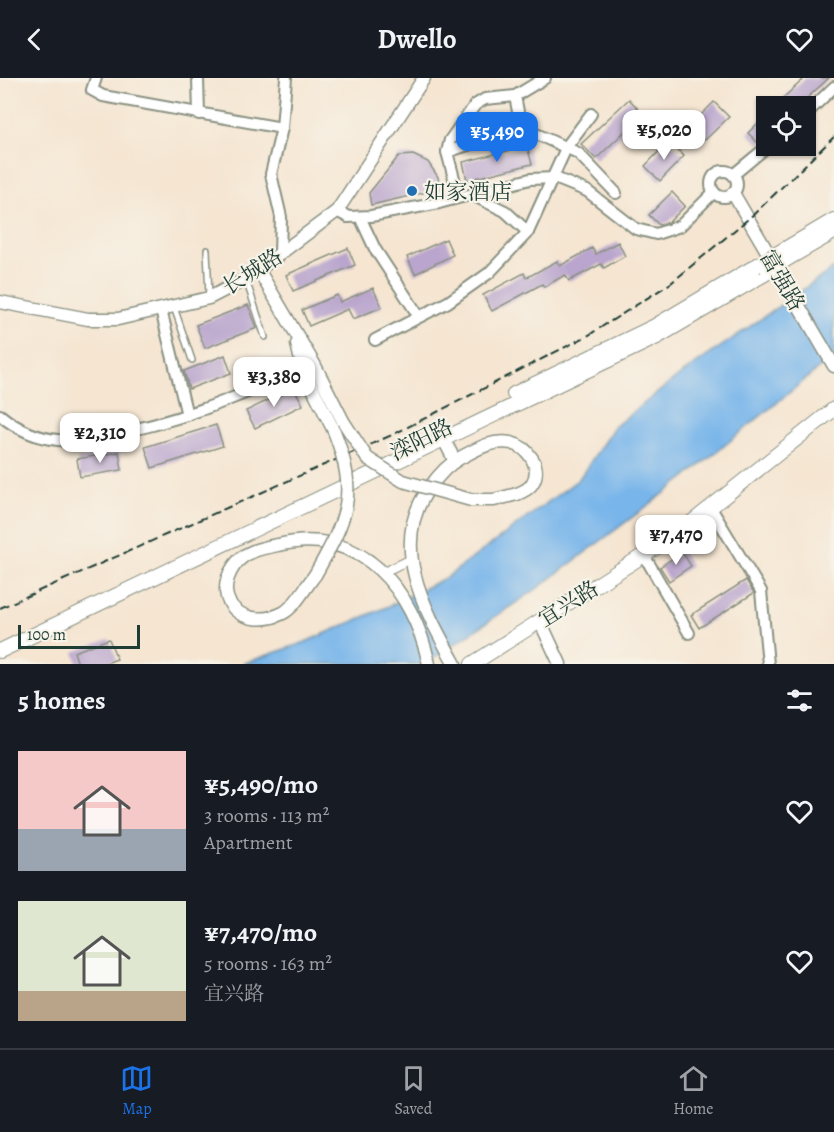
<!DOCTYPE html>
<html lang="en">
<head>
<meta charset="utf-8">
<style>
	:root { --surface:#171b24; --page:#242831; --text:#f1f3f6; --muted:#9ea1a6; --line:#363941; --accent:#1a73e8 }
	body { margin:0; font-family:Alegreya,"Noto Serif SC",serif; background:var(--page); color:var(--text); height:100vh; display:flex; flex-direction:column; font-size:22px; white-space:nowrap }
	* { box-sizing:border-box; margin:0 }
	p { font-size:20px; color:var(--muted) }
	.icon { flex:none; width:33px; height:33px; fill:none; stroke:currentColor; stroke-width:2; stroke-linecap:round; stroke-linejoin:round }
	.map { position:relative; height:586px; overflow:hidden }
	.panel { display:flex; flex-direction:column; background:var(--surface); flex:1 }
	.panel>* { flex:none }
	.buttons { position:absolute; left:756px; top:18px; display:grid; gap:12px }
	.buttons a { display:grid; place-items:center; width:60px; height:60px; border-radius:0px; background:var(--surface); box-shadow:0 2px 4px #0004; font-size:30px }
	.scale { position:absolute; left:18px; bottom:15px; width:122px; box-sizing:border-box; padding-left:6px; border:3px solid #1f3d34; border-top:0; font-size:16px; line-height:21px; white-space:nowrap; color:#1f3d34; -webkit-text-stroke:4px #f7f3e8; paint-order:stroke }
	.price { position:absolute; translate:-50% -51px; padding:0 14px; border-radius:12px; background:#fff; color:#222; font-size:20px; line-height:39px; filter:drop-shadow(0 2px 3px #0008) }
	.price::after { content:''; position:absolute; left:50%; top:36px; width:18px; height:14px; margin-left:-9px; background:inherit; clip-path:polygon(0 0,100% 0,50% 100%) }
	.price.on { background:var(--accent); color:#fff }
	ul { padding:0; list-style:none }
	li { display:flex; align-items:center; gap:18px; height:150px; padding:0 18px }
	li span { display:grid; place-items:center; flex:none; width:168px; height:120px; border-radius:0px; color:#555 }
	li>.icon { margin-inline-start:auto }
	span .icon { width:72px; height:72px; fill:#fffc; stroke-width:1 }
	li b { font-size:26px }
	h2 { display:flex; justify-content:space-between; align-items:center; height:72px; padding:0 18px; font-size:26px }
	header { display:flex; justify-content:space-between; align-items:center; height:78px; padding:0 18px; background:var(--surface); font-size:27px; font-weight:700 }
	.dock { display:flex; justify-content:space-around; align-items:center; height:84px; border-top:2px solid var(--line); background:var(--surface); font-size:16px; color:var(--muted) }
	.dock a { display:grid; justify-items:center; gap:3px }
	.dock .on { color:var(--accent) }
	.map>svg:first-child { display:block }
	.water { fill:#78b5ea; stroke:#4c798f; stroke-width:1.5 }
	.building { fill:#b9a5cd }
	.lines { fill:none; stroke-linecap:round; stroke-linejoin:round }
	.service-casing { stroke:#8a9182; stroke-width:8 }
	.pedestrian-casing { stroke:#8a9182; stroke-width:10 }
	.minor-casing { stroke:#8a9182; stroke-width:14 }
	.tertiary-casing { stroke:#8a9182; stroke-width:15 }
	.secondary-casing { stroke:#8a9182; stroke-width:16 }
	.service { stroke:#fff; stroke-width:5 }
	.pedestrian { stroke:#fff; stroke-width:8 }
	.minor { stroke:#fff; stroke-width:10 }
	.tertiary { stroke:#fff; stroke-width:12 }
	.secondary { stroke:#fff; stroke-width:14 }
	.rail { stroke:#1f3d34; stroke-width:2; stroke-dasharray:9 4.5; stroke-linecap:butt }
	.tertiary-bridge-casing { stroke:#8a9182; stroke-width:15; stroke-linecap:butt }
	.secondary-bridge-casing { stroke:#8a9182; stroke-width:16; stroke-linecap:butt }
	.tertiary-bridge { stroke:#fff; stroke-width:12 }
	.secondary-bridge { stroke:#fff; stroke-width:14 }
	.poi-dot { fill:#1f6fb2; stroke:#f7f3e8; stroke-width:2 }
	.labels { text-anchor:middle; stroke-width:4.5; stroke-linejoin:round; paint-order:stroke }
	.poi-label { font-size:22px; fill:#1f3d34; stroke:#f7f3e8; text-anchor:start }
	.street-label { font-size:22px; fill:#1f3d34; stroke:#f7f3e8 }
</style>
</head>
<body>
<header><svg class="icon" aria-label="back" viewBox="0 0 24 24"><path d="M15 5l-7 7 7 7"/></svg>Dwello<svg class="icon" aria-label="heart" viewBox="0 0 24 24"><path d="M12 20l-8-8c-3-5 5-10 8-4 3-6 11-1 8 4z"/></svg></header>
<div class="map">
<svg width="834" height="586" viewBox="0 0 834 586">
	<rect width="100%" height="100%" fill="#f7f3e8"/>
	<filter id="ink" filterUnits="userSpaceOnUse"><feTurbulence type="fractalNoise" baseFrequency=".0167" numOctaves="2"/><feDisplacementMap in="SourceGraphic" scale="12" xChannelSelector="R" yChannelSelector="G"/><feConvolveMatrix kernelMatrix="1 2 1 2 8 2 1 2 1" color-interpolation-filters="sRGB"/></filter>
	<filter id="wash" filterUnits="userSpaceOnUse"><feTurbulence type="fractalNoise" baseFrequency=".008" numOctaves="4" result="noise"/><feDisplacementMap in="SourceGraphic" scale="24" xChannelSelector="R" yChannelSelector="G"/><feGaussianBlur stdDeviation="1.35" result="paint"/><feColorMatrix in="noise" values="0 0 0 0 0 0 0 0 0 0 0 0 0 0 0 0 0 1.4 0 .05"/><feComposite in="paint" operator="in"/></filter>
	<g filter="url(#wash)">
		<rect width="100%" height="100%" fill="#f5e5d1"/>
		<polygon class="water" points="834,190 834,278 686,399 538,510 425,586 242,586 303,565 389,528 447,499 579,401 614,349 680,297"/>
		<g id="blocks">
			<g class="building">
				<polygon points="805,0 829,0 798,28 791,28 783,20"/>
				<polygon points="629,21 643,36 596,81 581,66"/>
				<polygon points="714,24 729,39 705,62 690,48"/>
				<polygon points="766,37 766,61 759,66 748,55"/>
				<polygon points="669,63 684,78 660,103 645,88"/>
				<polygon points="527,68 532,86 467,102 463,84"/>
				<polygon points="413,77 428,84 438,99 440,111 371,127 369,115 399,78"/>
				<polygon points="672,114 685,128 669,144 659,147 649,137"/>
				<polygon points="446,161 453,177 415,196 407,179"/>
				<polygon points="618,164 625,178 604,190 601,186 569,203 565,197 544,209 542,206 492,233 483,217 524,195 526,200 557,183 560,188 592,170 596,176"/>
				<polygon points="348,170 355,187 293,213 286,197"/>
				<polygon points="373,210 382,229 353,241 348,231 309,248 302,232 337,217 340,224"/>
				<polygon points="248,227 257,250 205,270 196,247"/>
				<polygon points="225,277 231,295 189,311 184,293"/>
				<polygon points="294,310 303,327 255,350 246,333"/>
				<polygon points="216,347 223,368 152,390 145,369"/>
				<polygon points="119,374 122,392 80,399 77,381"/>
				<polygon points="682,474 691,488 669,503 660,489"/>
				<polygon points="746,502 754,515 699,550 691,537"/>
				<polygon points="109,561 117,581 103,586 78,586 74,574"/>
			</g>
		</g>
	</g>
	<g filter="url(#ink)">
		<use href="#blocks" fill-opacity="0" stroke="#8a9182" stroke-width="1.5"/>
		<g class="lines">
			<g class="service-casing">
				<g id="service">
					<polyline points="207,172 209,218"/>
					<polyline points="246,202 265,259"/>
					<polyline points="174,229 192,282"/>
				</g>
			</g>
			<g class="pedestrian-casing">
				<polyline id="pedestrian" points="384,494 409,482"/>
			</g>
			<g class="minor-casing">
				<g id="minor">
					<polyline points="96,0 92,12 103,18 282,50"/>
					<polyline points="198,0 199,36"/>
					<polyline points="806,36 834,9"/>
					<polyline points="521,49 515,18 545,0"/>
					<polyline points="447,74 521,49 578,75 616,115"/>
					<circle cx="724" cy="106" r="13"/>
					<polyline points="733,97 768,68"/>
					<polyline points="455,104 447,74 450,62 475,27 485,21 515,18"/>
					<polyline points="472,117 505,133 528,154"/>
					<polyline points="337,133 348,139 371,138 439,125 530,101 555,100 587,113 636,151 656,156 680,148 714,114"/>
					<polyline points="360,139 375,171 418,237"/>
					<polyline points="280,177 281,139 271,96 282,50 286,0"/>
					<polyline points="161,232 187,337"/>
					<polyline points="375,262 448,224 489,195 528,154 567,68 591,36"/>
					<path d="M 0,337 C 17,351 36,360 58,362 C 75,364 92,360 108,357 C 177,345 239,318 303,291"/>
					<polyline points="711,430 761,513 768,586"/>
					<polyline points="644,477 689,555"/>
				</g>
			</g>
			<g class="tertiary-casing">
				<g id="tertiary">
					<polyline points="733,115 834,288"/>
					<polyline points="259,193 314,286 343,343"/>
					<polyline points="0,224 88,241 118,241 209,220 246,201 337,133 424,0"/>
					<polyline points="297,266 303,291 334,353"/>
					<polyline points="443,360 455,383"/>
					<path d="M 315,497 C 306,508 295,529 283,535 C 247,553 209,525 234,488 C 244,473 262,470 278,467 C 362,447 413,512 429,586"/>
					<polyline points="540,543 560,586"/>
					<path d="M 455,586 C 425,532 387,466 430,409 C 438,398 447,387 460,380 C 475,372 492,361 511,365 C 528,369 543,389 532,406 C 529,411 522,414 517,416"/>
				</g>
			</g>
			<g class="secondary-casing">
				<g id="secondary">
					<polyline points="780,174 834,142"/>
					<polyline points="787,181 834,154"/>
					<polyline points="514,316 655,248 756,188"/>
					<polyline points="0,573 657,259 768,194"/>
					<polyline points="472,586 677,456 834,331"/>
				</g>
			</g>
			<use href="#service" class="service"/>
			<use href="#pedestrian" class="pedestrian"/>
			<use href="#minor" class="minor"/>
			<use href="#tertiary" class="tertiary"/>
			<use href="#secondary" class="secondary"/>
			<polyline class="rail" points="0,530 392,357 589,257 671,205 754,136 834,59"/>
			<g class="tertiary-bridge-casing">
				<g id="tertiary-bridge">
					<polyline points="343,343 367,380 403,403 471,422 494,422 517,416"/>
					<path d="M 315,497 C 347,440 359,417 334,353"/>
				</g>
			</g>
			<g class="secondary-bridge-casing">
				<g id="secondary-bridge">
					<polyline points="756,188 780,174"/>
					<polyline points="768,194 787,181"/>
				</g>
			</g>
			<use href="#tertiary-bridge" class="tertiary-bridge"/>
			<use href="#secondary-bridge" class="secondary-bridge"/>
		</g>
	</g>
	<circle class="poi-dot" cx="412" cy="113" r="6"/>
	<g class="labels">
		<g class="poi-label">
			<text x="424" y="121">如家酒店</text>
		</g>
		<g class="street-label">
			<text transform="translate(252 193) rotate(-32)" y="8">长城路</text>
			<text transform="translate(783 202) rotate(60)" y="8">富强路</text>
			<text transform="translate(421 361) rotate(-26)" y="8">滦阳路</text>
			<text transform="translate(568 525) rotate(-32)" y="8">宜兴路</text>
		</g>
	</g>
</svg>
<div class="buttons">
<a><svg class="icon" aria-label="locate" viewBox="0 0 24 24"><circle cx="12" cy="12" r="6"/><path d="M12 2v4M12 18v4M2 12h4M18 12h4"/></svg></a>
</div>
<div class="scale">100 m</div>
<b class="price" style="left:664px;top:83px">¥5,020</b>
<b class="price on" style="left:497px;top:85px">¥5,490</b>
<b class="price" style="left:274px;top:330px">¥3,380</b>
<b class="price" style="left:100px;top:386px">¥2,310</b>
<b class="price" style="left:676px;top:488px">¥7,470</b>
</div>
<section class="panel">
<h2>5 homes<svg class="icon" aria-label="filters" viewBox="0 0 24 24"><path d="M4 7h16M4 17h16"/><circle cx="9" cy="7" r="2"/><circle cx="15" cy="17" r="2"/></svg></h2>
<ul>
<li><span style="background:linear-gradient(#f6c9c9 65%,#9aa5b1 0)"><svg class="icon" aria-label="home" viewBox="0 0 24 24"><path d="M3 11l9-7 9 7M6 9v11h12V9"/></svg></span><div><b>¥5,490/mo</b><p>3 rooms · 113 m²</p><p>Apartment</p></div><svg class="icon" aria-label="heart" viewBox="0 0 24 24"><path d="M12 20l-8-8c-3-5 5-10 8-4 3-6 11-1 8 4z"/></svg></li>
<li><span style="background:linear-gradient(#dfe7d0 75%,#b9a48a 0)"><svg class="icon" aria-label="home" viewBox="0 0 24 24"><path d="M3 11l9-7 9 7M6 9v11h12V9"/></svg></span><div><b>¥7,470/mo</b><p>5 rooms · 163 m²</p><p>宜兴路</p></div><svg class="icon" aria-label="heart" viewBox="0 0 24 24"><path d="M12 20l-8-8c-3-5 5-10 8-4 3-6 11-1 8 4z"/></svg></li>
</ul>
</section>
<nav class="dock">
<a class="on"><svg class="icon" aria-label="map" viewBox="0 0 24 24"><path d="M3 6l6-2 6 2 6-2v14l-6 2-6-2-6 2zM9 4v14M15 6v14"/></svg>Map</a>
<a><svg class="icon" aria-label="saved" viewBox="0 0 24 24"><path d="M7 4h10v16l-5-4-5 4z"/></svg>Saved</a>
<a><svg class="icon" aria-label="home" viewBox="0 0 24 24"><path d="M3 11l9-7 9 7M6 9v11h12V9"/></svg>Home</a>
</nav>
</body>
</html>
